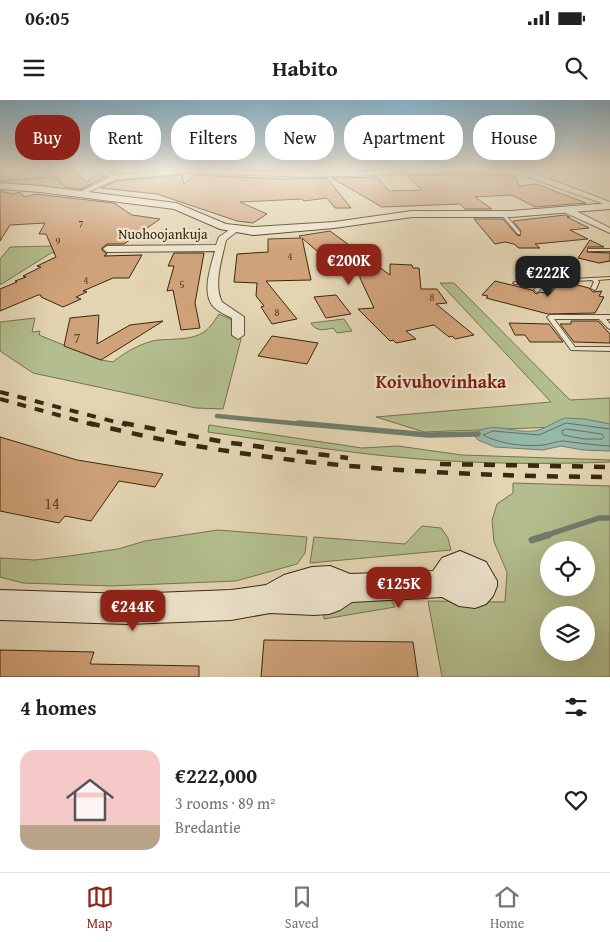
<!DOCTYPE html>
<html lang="en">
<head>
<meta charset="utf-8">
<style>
	:root { --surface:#fff; --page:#f6f6f6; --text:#202124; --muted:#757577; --line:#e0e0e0; --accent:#8f2418 }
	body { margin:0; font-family:"Gentium Book Plus",serif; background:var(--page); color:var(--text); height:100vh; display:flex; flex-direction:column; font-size:19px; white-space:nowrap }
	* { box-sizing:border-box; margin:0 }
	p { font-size:16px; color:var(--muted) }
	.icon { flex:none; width:28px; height:28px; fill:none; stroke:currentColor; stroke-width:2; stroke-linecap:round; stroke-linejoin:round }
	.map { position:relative; height:577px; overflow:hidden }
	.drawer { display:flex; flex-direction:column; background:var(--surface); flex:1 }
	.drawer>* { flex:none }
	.hud { position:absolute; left:15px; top:15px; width:580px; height:45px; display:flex; gap:10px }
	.buttons { position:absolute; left:540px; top:441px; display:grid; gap:10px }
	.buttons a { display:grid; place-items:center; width:55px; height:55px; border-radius:50%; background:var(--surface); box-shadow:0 5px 20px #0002; font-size:25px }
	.price { position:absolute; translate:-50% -42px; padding:0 11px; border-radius:10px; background:var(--accent); color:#fff; font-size:16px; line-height:32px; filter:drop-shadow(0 1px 2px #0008) }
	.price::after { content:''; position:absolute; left:50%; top:30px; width:15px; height:11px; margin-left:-8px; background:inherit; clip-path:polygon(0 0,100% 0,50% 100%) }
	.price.on { background:#222; color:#fff }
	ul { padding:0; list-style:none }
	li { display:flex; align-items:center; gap:15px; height:125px; padding:0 20px }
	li+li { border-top:1px solid var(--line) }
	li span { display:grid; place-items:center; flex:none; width:140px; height:100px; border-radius:15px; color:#555 }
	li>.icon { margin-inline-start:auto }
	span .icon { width:60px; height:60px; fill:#fffc; stroke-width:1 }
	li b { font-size:21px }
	h2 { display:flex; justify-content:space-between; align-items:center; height:60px; padding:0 20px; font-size:21px }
	.chip { padding:0 18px; border-radius:20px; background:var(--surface); box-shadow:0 5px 20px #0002; font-size:18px; line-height:45px }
	.chip.on { background:var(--accent); color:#fff }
	.status { display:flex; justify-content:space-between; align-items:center; height:35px; padding:0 25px; background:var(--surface); direction:ltr }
	.status svg { height:14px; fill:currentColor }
	header { display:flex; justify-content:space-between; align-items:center; height:65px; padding:0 20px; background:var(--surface); font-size:22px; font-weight:800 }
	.dock { display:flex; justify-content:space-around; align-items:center; height:70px; border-top:1px solid var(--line); background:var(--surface); font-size:14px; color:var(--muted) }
	.dock a { display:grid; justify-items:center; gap:2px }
	.dock .on { color:var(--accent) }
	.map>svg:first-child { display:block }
	.green { fill:#b3bd8d; stroke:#76724e; fill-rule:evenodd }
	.water { fill:#95b8ab; stroke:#717e6d }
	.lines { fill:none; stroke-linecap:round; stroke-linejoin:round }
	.shore { stroke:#68705d; stroke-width:1 }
	.stream-far3 { stroke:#717e6d; stroke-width:2 }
	.stream-far2 { stroke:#717e6d; stroke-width:4.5 }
	.stream-far1 { stroke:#717e6d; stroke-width:5.5 }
	.stream { stroke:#717e6d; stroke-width:7 }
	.building { fill:#d0a27a; stroke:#3a280f }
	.lane-casing { stroke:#645338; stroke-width:2 }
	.street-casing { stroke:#645338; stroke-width:2 }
	.secondary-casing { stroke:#3a280f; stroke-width:2 }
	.lane { fill:#ede3cd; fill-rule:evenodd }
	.street { fill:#ede3cd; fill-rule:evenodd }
	.secondary { fill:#ede3cd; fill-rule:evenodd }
	.rail-far1 { stroke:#3a280f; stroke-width:4; stroke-dasharray:9 9; stroke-linecap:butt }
	.rail { stroke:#3a280f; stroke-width:4.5; stroke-dasharray:11 11; stroke-linecap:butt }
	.labels { text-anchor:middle; stroke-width:4.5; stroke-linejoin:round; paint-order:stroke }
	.far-number-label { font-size:11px; fill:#60462a }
	.far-street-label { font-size:14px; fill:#3a280f; stroke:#ede3cd }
	.number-label { font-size:14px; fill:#60462a }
	.near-number-label { font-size:16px; fill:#60462a }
	.neighbourhood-label { font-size:18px; font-weight:bold; fill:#7a1f14; stroke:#ede3cd }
</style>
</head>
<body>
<div class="status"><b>06:05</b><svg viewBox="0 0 49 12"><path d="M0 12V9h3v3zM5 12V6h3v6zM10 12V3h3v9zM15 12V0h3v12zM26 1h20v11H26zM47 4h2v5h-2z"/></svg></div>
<header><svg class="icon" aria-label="menu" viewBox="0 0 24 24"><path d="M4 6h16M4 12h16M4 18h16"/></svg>Habito<svg class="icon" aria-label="search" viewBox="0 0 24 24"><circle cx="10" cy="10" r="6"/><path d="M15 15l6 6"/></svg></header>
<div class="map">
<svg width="610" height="577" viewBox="0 0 610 577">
	<rect width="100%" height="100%" fill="#e3d4b2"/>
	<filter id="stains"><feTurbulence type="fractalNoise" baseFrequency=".004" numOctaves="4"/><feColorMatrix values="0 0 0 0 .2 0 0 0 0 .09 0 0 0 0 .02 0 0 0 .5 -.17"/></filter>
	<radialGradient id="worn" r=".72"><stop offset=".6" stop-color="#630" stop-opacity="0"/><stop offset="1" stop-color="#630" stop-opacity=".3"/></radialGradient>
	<g class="green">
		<path d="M 0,69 L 14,69 L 14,71 L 44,69 C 59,84 73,84 93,85 L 82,91 L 30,85 L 0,83 Z"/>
		<polygon points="55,146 96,149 51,153 0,185 0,159 10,147"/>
		<polygon points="440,183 454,183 570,300 610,298 610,325 424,332 376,317 551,302"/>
		<path d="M 219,214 L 232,220 L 232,236 L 241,239 L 223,309 L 196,308 L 33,273 L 0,251 L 0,222 L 35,218 L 32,232 L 40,231 L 39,235 L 101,260 L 113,262 C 125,252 143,242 158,240 C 172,239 193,240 204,232 C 210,228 215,220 219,214 Z"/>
		<path d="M 344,219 L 352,231 L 337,233 L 333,228 C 324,230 316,232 311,223 Z"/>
		<path d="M 209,325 L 362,348 L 398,346 L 462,355 L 610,360 L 610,362 C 557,364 503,364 450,361 C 369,357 288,343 208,332 Z"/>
		<path d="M 513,383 L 610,386 L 610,577 L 442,577 L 428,501 L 505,502 L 507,472 L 494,442 L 492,420 L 497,404 L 513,393 ZM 549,450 L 586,450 L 586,488 L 549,488 ZM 549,515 L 586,515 L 586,552 L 549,552 Z"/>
		<polygon points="422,426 441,428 448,438 451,450 310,463 314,437 405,444"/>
		<polygon points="218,430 307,437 305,453 297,464 236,481 111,486 23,483 0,477 0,458 35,460 69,456 118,449 145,441"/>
		<polygon points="388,494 395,507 324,519 323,507"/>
	</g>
	<path class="water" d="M 565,318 L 585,319 L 610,324 L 610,351 L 583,350 L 561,346 L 543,350 L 495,347 L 478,340 L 473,334 C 495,319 516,336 539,330 C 548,327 556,321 565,318 Z"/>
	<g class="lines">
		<g class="shore">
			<polygon points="567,329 602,334 604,337 602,339 584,339 563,335 562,331"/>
			<path d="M 610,329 L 566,323 L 539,335 L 493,331 L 483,335 C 500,344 524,347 544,345 C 550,344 557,341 563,341 C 579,343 594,345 610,346"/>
		</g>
		<g class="stream-far3">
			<polyline points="73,75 90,70"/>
			<polyline points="0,81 61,77"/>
		</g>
		<polyline class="stream-far2" points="217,316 312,325"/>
		<g class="stream-far1">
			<polyline points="298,323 428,335 478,334"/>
			<polyline points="544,436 599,418 610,418"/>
		</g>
		<polyline class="stream" points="532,440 548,435"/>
	</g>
	<g class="building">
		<polygon points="48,69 73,69 87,82 95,75 105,77 81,89 65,87"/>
		<polygon points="455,74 515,76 519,86 536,84 586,103 535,107 512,95 475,97 492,109 465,109 460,104 382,107 332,78 377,77 389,91 422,90 407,76"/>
		<polygon points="182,75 184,84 194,75 283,79 327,78 351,108 335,108 327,98 304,101 302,99 240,102 267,114 253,123 237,121 157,94 101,88 116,81"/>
		<polygon points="0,91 13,94 20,92 24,97 35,94 114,103 132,115 160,119 124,144 107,144 102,148 102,150 107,154 104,156 142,155 129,178 113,178 83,191 87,192 76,197 81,199 63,207 41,197 41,195 38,195 0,211 0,189 17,182 15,181 26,177 23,176 41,167 37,166 56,157 46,134 39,134 45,123 10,125 0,141"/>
		<polygon points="565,115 570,117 567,117 589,128 570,130 588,139 535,144 540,148 519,148 514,144 505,142 495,144 474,119 503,119 517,135 520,136 521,131 513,121"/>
		<polygon points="330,131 390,175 390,164 412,165 413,168 419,168 421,189 437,189 447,203 436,204 474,235 455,239 452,236 449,237 434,225 406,231 416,239 396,243 393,240 390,241 358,209 374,208 360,178 360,173 358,173 358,164 339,167 333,165 302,138 311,180 266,181 297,219 272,224 261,207 264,206 256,196 257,183 234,182 237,154 268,152 268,139 301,138 299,136"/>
		<polygon points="590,140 604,147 588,147 587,152 610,153 610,161 599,163 578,158"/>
		<polygon points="174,153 204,153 195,203 200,228 181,230 173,190 167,191 174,166 168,166"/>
		<polygon points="495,181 532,190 536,194 540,192 550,194 558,184 569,183 589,188 593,192 602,191 599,196 604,197 595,213 548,214 486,198 488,196 482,195"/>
		<polygon points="336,195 351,214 326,218 314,197"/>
		<polygon points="99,215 97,244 130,225 163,221 101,260 64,246 70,218"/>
		<polygon points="571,221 598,221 610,234 610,243 574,242 560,224 571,224"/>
		<polygon points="509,223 549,224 563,242 530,242 525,235 515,235"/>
		<polygon points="272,236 318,243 307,264 258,256"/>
		<polygon points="0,337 77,360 163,374 155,387 119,381 91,421 65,416 59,423 0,411"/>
		<polygon points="264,540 413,542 418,577 261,577"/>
		<polygon points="0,550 94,552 90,564 199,566 199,577 0,577"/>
	</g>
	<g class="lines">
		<g class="lane-casing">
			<g id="lane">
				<polygon points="502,113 504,113 520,132 520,134 518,134 502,115"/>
				<rect x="588" y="149" width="22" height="2"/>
				<polygon points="610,177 610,179 598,180 599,182 596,189 594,190 591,188 594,182 592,180 542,183 543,185 539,191 537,192 534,190 538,185 537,183 515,184 513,183 515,182"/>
				<polygon points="550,215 610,215 610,219 606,219 610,224 610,229 608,228 599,219 554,219 575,247 610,247 610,251 571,250 547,217"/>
			</g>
		</g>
		<g class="street-casing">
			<g id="street">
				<polygon points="90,69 99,69 116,75 189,69 312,73 429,69 518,69 541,76 560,69 568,69 547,78 610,102 610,106 520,74 458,72 312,77 189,73 116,79 82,95 78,95 78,93 110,77"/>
				<polygon points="564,108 570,108 610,128 610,133 564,112"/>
				<path d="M 232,128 L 239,130 L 226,140 C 222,158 213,185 222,202 L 244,217 L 244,235 L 238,239 L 232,235 L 232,218 C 226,215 217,211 212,205 C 202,191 211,166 215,151 L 107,152 L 103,149 L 107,146 L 216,145 L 219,137 Z"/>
			</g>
		</g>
		<g class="secondary-casing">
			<g id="secondary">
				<polygon points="0,83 40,86 176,103 226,124 253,127 334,122 412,111 511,111 610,103 610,109 511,117 412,117 334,128 253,135 220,129 174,109 40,92 0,89"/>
				<polygon points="460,451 486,462 497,481 497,486 493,496 486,504 475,508 459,506 442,497 352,502 340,510 329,514 314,515 270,513 231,520 128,524 0,520 0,490 128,494 231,490 266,485 284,475 312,467 330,466 350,474 433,471 442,458"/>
			</g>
		</g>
		<use href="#lane" class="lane"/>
		<use href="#street" class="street"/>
		<use href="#secondary" class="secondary"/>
		<g class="rail-far1">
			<polyline points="0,292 127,325"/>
			<polyline points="0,299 94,325"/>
		</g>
		<g class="rail">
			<path d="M 89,323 C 258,366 436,376 610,377"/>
			<polyline points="123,323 224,342 348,358"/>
			<polyline points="440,364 610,367"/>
		</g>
	</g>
	<linearGradient id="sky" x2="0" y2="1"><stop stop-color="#87b6d0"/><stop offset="0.46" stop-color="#f2ecdc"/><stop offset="1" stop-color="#f2ecdc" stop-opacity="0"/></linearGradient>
	<rect width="610" height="150" fill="url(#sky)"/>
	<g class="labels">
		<g class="far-number-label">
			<text x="81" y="127">7</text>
			<text x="58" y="145">9</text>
			<text x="290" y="160">4</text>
			<text x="86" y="184">4</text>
			<text x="182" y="188">5</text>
			<text x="432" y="201">8</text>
			<text x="277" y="216">8</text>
		</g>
		<g class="far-street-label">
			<text x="163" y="139">Nuohoojankuja</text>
		</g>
		<g class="number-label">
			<text x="77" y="243">7</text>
		</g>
		<g class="near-number-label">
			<text x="52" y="409">14</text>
		</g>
		<g class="neighbourhood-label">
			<text x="441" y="288">Koivuhovinhaka</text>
		</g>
	</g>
	<rect width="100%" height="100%" filter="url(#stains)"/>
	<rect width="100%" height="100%" fill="url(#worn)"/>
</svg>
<div class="buttons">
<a><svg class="icon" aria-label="locate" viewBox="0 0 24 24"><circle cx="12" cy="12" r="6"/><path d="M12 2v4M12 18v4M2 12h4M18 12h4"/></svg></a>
<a><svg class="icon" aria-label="layers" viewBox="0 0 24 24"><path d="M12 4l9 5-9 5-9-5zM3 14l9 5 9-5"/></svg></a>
</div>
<b class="price" style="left:349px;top:186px">€200K</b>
<b class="price on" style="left:548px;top:198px">€222K</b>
<b class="price" style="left:399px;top:509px">€125K</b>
<b class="price" style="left:133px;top:532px">€244K</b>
<div class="hud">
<a class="chip on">Buy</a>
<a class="chip">Rent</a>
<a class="chip">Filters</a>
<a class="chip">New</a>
<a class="chip">Apartment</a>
<a class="chip">House</a>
</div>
</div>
<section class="drawer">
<h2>4 homes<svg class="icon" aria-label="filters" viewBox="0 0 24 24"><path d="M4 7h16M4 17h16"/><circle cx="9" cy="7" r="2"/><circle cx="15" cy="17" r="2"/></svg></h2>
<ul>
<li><span style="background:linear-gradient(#f6c9c9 75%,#b9a48a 0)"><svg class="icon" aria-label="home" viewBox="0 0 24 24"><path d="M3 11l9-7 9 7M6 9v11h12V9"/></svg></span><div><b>€222,000</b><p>3 rooms · 89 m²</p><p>Bredantie</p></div><svg class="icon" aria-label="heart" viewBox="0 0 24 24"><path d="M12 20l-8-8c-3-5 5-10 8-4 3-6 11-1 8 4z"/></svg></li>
</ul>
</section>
<nav class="dock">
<a class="on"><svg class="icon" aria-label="map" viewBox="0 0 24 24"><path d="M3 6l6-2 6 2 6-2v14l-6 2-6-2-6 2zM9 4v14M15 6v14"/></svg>Map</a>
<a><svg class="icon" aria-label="saved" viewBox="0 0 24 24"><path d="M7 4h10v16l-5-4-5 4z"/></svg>Saved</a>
<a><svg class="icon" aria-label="home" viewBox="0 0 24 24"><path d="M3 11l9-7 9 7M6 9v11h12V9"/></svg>Home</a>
</nav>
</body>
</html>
